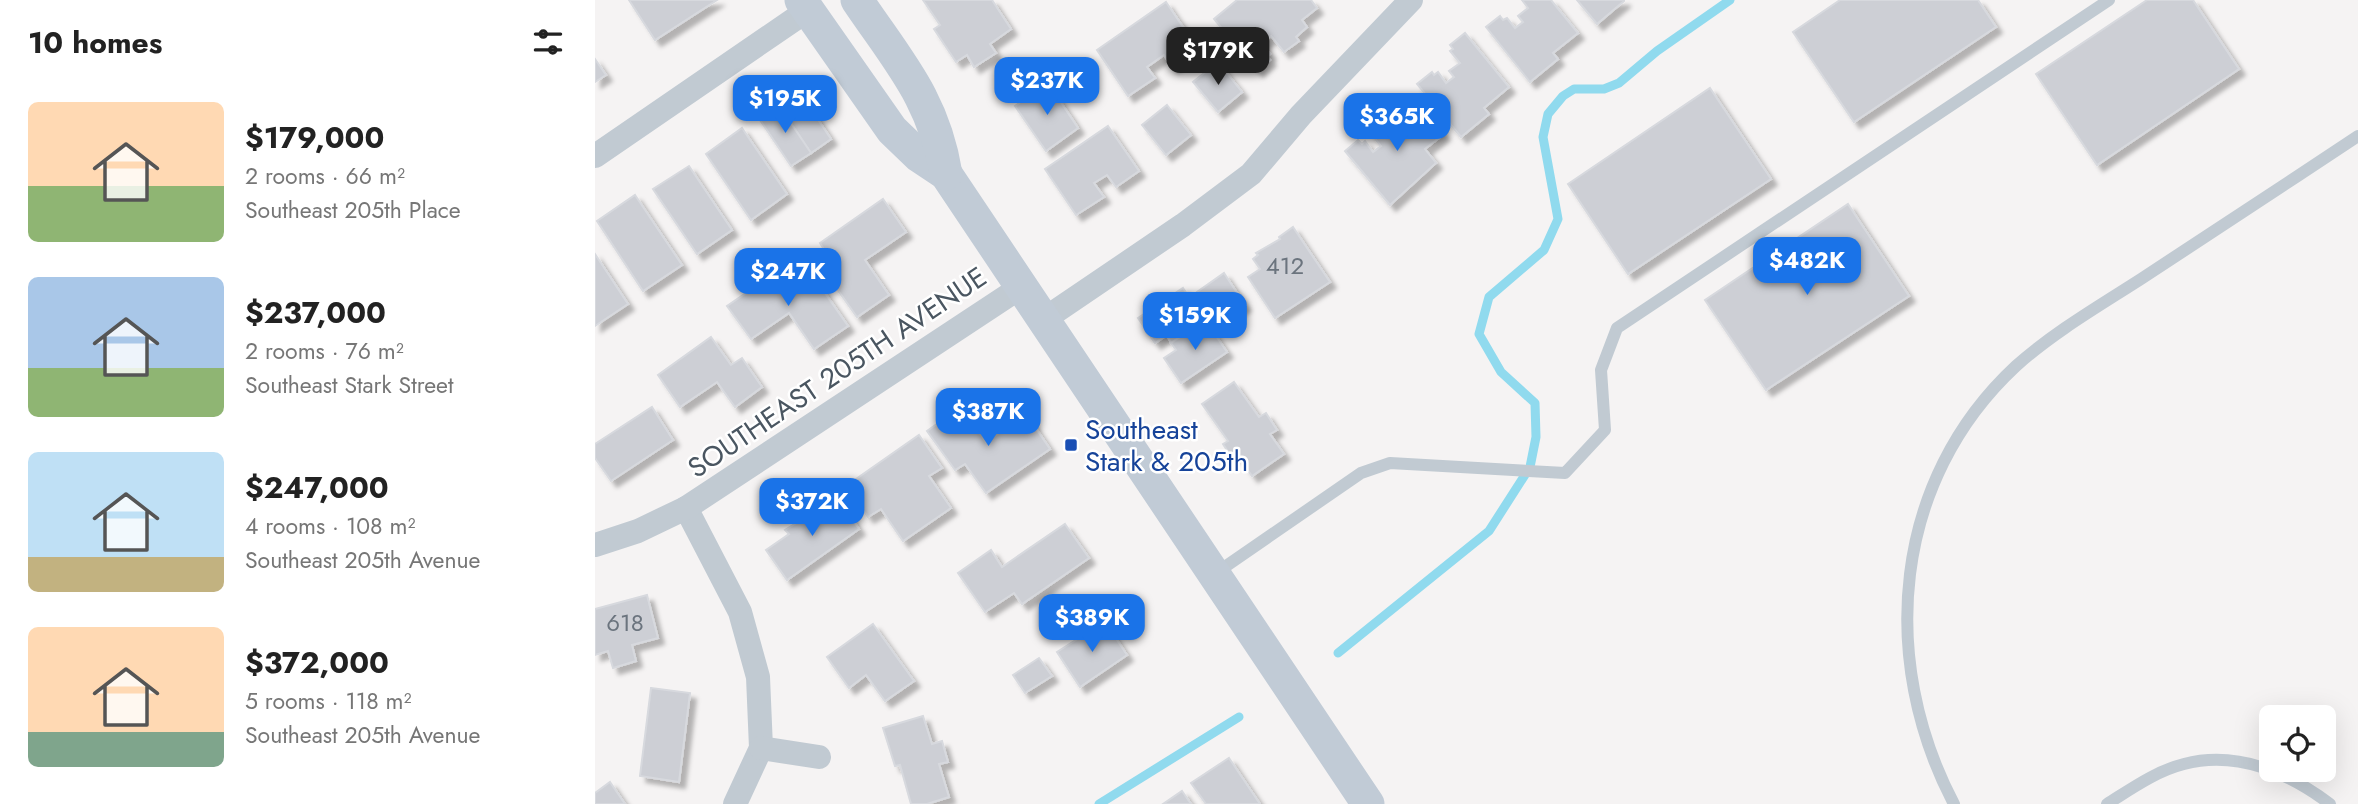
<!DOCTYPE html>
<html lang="en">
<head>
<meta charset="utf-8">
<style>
	:root { --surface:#fff; --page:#f6f6f6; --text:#222; --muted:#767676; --accent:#1a73e8 }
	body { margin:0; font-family:Jost,sans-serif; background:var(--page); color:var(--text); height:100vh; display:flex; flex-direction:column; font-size:26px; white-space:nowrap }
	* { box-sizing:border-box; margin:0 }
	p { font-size:23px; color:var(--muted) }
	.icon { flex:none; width:38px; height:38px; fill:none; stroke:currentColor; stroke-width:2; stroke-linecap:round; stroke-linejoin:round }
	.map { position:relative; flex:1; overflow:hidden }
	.sheet { display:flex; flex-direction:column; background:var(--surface); width:595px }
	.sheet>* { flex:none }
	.controls { position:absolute; left:1664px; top:705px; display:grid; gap:14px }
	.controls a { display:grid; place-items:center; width:77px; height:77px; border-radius:10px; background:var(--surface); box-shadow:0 7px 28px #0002; font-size:35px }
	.price { position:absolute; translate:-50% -60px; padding:0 16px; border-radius:14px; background:var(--accent); color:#fff; font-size:23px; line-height:46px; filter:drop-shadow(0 2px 4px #0008) }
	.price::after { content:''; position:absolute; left:50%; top:42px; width:21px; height:16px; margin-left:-10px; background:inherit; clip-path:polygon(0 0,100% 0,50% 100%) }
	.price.active { background:#222; color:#fff }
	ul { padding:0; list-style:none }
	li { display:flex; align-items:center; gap:21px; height:175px; padding:0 28px }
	li span { display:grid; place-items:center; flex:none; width:196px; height:140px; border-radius:10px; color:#555 }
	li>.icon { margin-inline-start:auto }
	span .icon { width:84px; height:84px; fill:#fffc; stroke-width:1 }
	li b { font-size:30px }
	h2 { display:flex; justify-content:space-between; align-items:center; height:84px; padding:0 28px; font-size:30px }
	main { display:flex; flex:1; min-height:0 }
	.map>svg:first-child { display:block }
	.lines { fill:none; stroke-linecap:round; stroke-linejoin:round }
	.stream { stroke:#90daee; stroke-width:9 }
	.building { fill:#cdcfd5; stroke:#d7d9de; stroke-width:2; filter:url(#shadow) }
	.service { stroke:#c1cad2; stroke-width:12 }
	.minor { stroke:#c1cad2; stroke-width:24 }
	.secondary { stroke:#c1cbd6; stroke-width:33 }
	.transit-dot { fill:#1a4fb4; stroke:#fff; stroke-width:2.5 }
	.labels { text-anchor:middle; stroke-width:5; stroke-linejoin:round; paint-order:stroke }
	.number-label { font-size:24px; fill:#6b747e }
	.street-label { font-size:28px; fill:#4a5661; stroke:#fff }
	.transit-label { font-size:28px; fill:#164399; stroke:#fff; text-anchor:start }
</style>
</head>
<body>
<main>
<section class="sheet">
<h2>10 homes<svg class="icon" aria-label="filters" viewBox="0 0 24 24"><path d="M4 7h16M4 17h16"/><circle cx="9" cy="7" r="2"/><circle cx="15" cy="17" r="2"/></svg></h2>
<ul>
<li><span style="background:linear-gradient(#ffd9b3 60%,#8fb573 0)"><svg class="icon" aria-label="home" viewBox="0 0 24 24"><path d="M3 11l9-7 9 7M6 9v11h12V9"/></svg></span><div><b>$179,000</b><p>2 rooms · 66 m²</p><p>Southeast 205th Place</p></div></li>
<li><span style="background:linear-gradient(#a9c7e8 65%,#8fb573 0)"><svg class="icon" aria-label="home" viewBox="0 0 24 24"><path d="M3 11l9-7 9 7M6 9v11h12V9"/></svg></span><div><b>$237,000</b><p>2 rooms · 76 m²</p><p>Southeast Stark Street</p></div></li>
<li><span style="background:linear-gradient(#bfe0f5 75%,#c2b280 0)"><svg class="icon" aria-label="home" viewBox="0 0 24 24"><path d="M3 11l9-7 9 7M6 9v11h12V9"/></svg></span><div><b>$247,000</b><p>4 rooms · 108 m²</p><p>Southeast 205th Avenue</p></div></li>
<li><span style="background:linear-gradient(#ffd9b3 75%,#7fa58c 0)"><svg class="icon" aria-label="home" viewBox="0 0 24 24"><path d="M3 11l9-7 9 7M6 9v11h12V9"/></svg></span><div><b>$372,000</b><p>5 rooms · 118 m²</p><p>Southeast 205th Avenue</p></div></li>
</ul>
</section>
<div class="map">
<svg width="1763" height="804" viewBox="0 0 1763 804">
	<defs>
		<filter id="shadow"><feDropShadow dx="6" dy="6" stdDeviation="2" flood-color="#0004"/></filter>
	</defs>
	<rect width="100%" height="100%" fill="#f5f3f3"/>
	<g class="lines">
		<g class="stream">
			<polyline points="743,653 894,531 935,467 941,437 940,403 906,372 884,334 894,297 949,250 963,219 948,137 953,114 968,96 979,89 1009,89 1024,83 1062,51 1135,0"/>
			<polyline points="504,804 644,717"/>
		</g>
	</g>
	<g class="building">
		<polygon points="34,0 122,0 60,40"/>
		<polygon points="328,0 397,0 416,29 395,44 401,53 379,67 372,55 361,62 339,29 345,25"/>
		<polygon points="642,0 716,0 722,8 707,20 712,27 701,37 704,41 689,52 676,36 667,44 675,54 672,57 675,60 662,71 619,19"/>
		<polygon points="927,0 956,0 983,33 958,53 963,59 935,82 891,27 905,16 908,20 912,18 920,28 928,22 923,16 933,8"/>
		<polygon points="982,0 1029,0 1029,1 1002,24"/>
		<polygon points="1245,0 1383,0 1401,27 1259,122 1198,32"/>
		<polygon points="1552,0 1598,0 1644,69 1502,165 1441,74"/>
		<polygon points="571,2 603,49 577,67 569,55 552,67 560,78 533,96 502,50"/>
		<polygon points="870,33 914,87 889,108 894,114 866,137 822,84 837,72 839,75 843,72 851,83 859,77 854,71 865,63 855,51 858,49 855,45"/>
		<polygon points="0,59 11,75 0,82"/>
		<polygon points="623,62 647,92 623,112 598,82"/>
		<polygon points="453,83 483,128 451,151 420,106"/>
		<polygon points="1115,88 1176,179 1033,274 973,184"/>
		<polygon points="203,90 236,139 216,153 183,104"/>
		<polygon points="183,104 216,153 196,166 163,117"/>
		<polygon points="572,105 596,135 571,155 547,125"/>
		<polygon points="826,106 849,134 830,149 841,163 795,205 750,151 763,140 767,144 770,141 778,152 786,146 773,130 789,117 793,120 804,111 810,119"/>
		<polygon points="513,126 544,171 521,187 512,175 499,183 509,197 481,215 450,169"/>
		<polygon points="147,128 192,194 156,220 111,154"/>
		<polygon points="94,166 137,230 102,254 58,189"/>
		<polygon points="40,195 87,265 48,291 2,221"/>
		<polygon points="288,199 311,232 270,260 294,295 262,317 235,279 244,273 225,243"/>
		<polygon points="1253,204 1314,296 1171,390 1110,300"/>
		<polygon points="698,227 735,282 680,318 653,277 665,269 658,259 663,255 661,253 685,239 684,237"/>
		<polygon points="0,254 33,304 0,326"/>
		<polygon points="195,263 211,287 213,285 218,291 225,286 253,326 219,349 194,313 156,339 132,306"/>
		<polygon points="629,273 650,305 624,323 602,292"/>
		<polygon points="588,288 610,320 576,343 572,335 560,343 543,318"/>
		<polygon points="610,320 632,352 586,383 569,358 581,350 576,343"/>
		<polygon points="116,337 136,365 147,358 167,387 140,407 122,382 85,407 63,375"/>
		<polygon points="639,382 664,417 671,413 682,430 675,434 689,454 657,476 642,455 637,458 628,444 633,441 607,404"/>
		<polygon points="57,407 78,440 16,481 0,458 0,444"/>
		<polygon points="366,407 391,442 431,414 455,449 391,493 370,464 360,470 332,431"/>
		<polygon points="324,435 347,468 334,476 356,508 308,541 286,509 273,517 251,486"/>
		<polygon points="242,498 264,529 192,580 171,550 194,534 190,530"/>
		<polygon points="470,524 494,558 427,604 419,593 390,612 363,573 396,550 407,567"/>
		<polygon points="52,595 63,638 37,645 41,661 18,668 13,651 0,655 0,609"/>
		<polygon points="278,624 319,681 290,701 271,675 254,688 232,657"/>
		<polygon points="512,625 532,655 485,687 462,652 501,627 504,630"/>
		<polygon points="444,658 457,676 430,693 418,675"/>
		<polygon points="56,688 95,693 84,782 45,776"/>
		<polygon points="328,716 337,744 347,741 353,762 344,764 354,797 332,804 316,804 305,765 300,766 288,728"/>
		<polygon points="634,758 665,804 611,804 596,783"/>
		<polygon points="15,782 30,804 0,804 0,793"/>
		<polygon points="587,791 596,804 568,804"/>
	</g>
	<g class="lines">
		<g class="service">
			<polyline points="621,573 766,473 795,463 970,473 1010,430 1006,370 1022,328 1514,0"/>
			<path d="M 1359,804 C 1283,660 1297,481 1421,366 C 1459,332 1504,306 1546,279 C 1619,231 1691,184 1763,136"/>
			<path d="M 1512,804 C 1536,789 1561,771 1589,764 C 1642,750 1694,773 1735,804"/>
		</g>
		<g class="minor">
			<polyline points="0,156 213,10"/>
			<polyline points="448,320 588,225 656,174 706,115 816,0"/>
			<polyline points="91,508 145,612 163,677 166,748 140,804"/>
			<polyline points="0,545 43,531 91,508 426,287"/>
			<polyline points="166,748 224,757"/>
		</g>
		<g class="secondary">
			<polyline points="206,0 297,130 324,156 351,174 773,804"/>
			<path d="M 262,0 C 303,61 339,99 351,174"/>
		</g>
	</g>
	<rect class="transit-dot" x="469" y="438" width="14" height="14" rx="3.5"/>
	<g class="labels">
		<g class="number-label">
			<text x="690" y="274">412</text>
			<text x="30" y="631">618</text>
		</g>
		<g class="street-label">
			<text transform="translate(242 372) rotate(-34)" y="10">SOUTHEAST 205TH AVENUE</text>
		</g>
		<g class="transit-label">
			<text x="490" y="439">Southeast<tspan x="490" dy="32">Stark &amp; 205th</tspan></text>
		</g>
	</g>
</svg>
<div class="controls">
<a><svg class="icon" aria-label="locate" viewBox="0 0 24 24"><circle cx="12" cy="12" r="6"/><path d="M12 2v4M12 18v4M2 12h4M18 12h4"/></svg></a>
</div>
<b class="price active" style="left:623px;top:87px">$179K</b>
<b class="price" style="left:452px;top:117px">$237K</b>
<b class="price" style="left:190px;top:135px">$195K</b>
<b class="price" style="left:802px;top:153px">$365K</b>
<b class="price" style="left:1212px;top:297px">$482K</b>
<b class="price" style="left:193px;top:308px">$247K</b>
<b class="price" style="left:600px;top:352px">$159K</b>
<b class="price" style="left:393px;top:448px">$387K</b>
<b class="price" style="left:217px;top:538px">$372K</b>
<b class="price" style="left:497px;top:654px">$389K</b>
</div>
</main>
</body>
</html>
